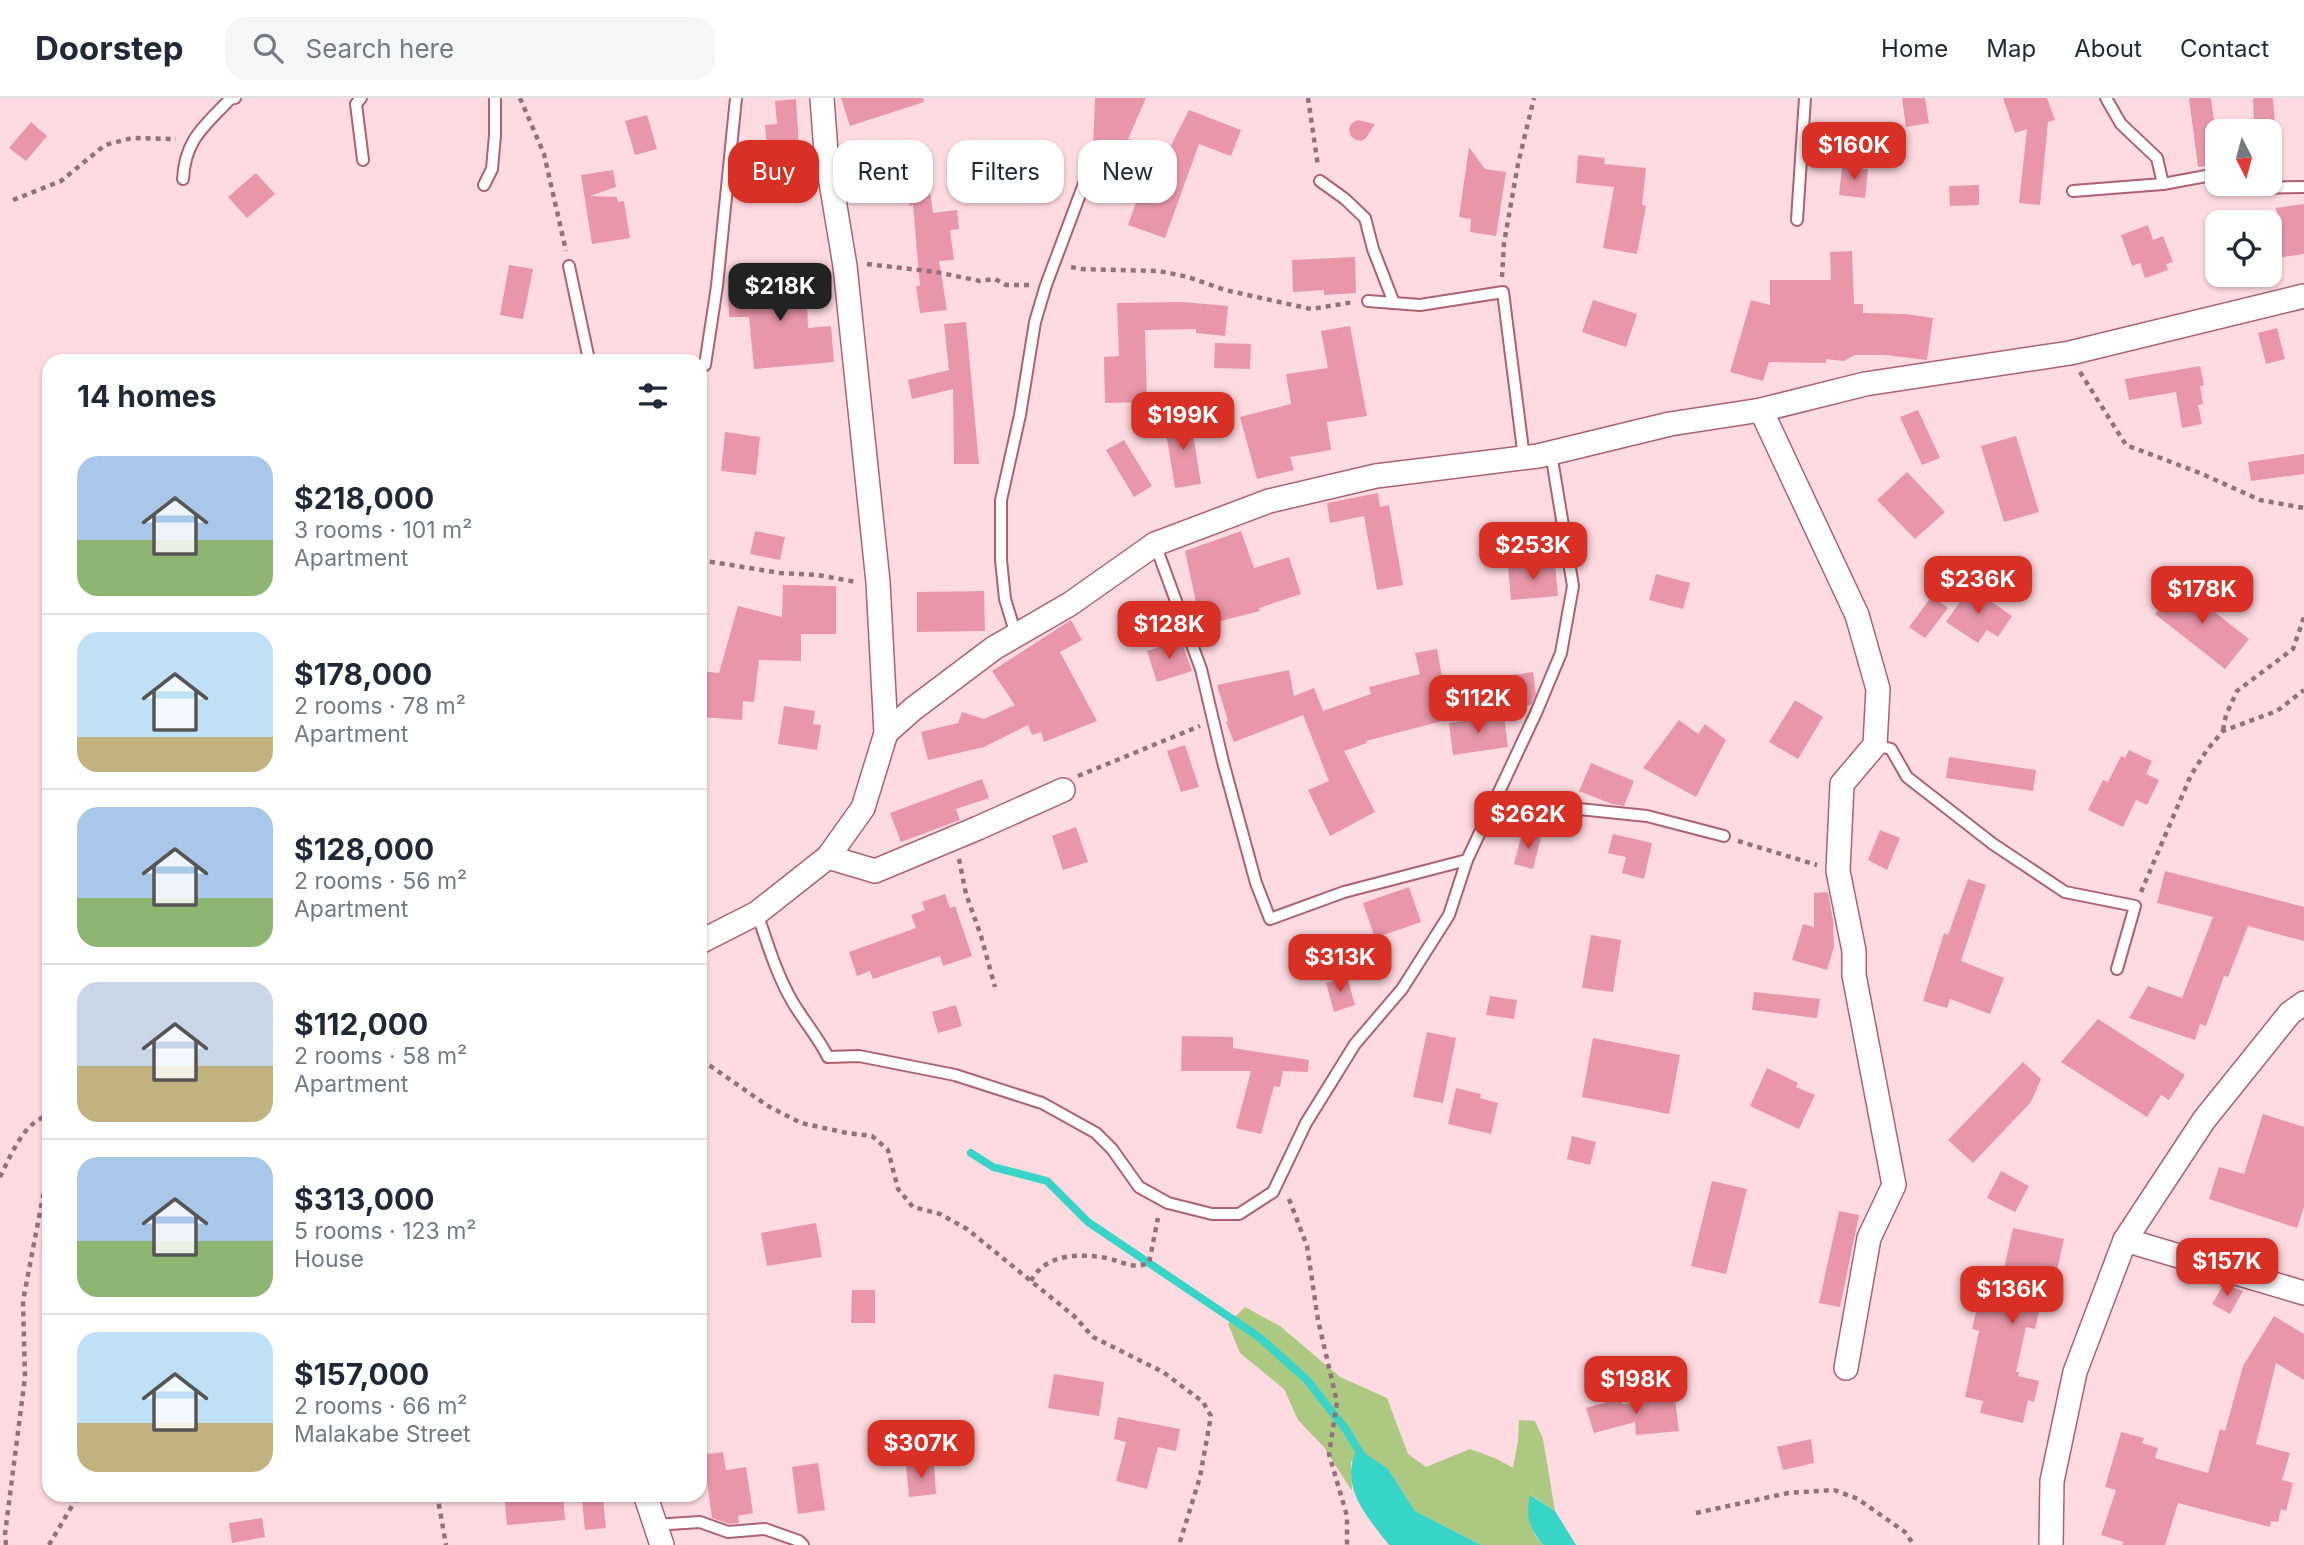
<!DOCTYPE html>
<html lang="en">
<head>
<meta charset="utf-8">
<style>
	:root { --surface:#fff; --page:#f6f6f7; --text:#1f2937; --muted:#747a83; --line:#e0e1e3; --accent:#d93025 }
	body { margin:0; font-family:Inter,sans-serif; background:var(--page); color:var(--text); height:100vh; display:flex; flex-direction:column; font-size:26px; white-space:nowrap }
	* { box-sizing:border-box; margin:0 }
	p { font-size:23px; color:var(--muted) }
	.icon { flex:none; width:38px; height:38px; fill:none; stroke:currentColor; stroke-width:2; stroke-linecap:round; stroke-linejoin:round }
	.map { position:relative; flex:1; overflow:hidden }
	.panel { position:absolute; left:42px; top:256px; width:665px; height:1148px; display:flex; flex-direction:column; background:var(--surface); border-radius:21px; box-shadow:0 2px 5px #0004 }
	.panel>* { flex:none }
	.banner { position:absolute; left:728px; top:42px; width:665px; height:63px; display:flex; gap:14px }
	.needle { width:46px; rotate:174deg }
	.tools { position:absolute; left:2205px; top:21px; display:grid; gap:14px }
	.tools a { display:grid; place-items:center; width:77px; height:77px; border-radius:14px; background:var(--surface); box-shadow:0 2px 5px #0004; font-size:35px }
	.price { position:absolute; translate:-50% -60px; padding:0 16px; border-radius:14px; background:var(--accent); color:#fff; font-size:23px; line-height:46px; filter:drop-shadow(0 2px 4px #0008) }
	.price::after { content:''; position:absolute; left:50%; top:42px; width:21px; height:16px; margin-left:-10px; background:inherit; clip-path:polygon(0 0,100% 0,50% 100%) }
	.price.selected { background:#222; color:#fff }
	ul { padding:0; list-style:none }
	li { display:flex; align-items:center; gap:21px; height:175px; padding:0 35px }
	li+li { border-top:2px solid var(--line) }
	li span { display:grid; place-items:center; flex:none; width:196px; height:140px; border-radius:21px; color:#555 }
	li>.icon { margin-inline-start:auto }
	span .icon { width:84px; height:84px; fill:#fffc; stroke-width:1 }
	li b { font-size:30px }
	h2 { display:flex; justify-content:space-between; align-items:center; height:84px; padding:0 35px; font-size:30px }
	.pill { padding:0 24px; border-radius:21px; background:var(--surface); box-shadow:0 2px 5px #0004; font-size:24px; line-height:63px }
	.pill.selected { background:var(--accent); color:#fff }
	header { display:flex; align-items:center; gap:42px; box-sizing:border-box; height:98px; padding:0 35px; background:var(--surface); border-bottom:2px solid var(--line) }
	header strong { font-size:33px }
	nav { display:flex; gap:38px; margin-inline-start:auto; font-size:24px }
	.search { width:490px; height:63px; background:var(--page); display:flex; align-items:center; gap:18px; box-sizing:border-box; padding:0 24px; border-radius:21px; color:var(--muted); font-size:26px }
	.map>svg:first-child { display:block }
	.green { fill:#acc881 }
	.water { fill:#36d5c7 }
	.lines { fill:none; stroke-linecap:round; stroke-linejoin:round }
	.stream { stroke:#36d5c7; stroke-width:8 }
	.building { fill:#e997a8 }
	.lane-casing { stroke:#ad6172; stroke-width:14 }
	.street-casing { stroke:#ad6172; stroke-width:26 }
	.path { stroke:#927278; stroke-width:4.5; stroke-dasharray:5 5; stroke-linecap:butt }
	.lane { stroke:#fff; stroke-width:10 }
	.street { stroke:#fff; stroke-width:23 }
</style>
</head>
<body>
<header>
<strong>Doorstep</strong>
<div class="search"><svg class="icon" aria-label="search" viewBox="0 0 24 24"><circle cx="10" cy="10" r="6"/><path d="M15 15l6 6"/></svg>Search here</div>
<nav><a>Home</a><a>Map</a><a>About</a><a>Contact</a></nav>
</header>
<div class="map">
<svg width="2304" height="1447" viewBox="0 0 2304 1447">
	<rect width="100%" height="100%" fill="#fedbe1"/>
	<polygon class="green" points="1245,1209 1280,1228 1340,1279 1387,1300 1408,1356 1426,1369 1470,1351 1497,1361 1513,1370 1518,1343 1519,1322 1535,1323 1543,1341 1555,1413 1531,1397 1534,1436 1543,1447 1481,1447 1415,1413 1388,1371 1351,1363 1352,1393 1324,1349 1298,1322 1284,1291 1240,1255 1228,1226"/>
	<g class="water">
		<path d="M 1357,1350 L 1388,1371 L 1415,1413 L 1481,1447 L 1389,1447 C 1366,1417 1339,1390 1357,1350 Z"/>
		<path d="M 1530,1397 L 1555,1413 L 1576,1447 L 1543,1447 C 1528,1428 1526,1420 1530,1397 Z"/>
	</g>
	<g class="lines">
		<polyline class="stream" points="971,1055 993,1069 1047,1083 1088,1124 1259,1239 1307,1282 1347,1333 1362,1358"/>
	</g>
	<g class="building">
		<polygon points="841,0 923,0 924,4 850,28"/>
		<polygon points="1095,0 1146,0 1128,41 1167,55 1189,12 1241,32 1231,58 1199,46 1165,140 1128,127 1149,69 1113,54 1114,51 1093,50"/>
		<polygon points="1902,0 1925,0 1929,25 1906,29"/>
		<polygon points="2003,0 2047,0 2055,22 2048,24 2040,107 2019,105 2027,31 2015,35"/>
		<polygon points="2189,0 2211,0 2217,47 2217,66 2198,69"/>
		<polygon points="2253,0 2273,0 2275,26 2254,27"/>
		<polygon points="796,1 799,48 767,51 765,27 777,26 775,3"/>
		<polygon points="647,17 657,51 635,57 625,23"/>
		<polygon points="1358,22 1375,26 1366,40 1361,43 1354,41 1350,37 1349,30 1352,25"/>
		<polygon points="31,24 47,38 26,63 9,50"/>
		<polygon points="1469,49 1485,71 1506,74 1496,138 1470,134 1471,121 1459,119"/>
		<polygon points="924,51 933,115 957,112 959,131 950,132 954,162 939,163 947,212 920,215 916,188 920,188 913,107 910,108 907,83 910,82 908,53"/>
		<polygon points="1578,57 1605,60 1604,66 1646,70 1642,107 1646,108 1637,156 1603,150 1614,89 1576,85"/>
		<polygon points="1842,69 1868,71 1865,100 1839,97"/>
		<polygon points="613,72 616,89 590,98 617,99 618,104 624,103 630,140 592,146 581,77"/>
		<polygon points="256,75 275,96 247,120 228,99"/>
		<polygon points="1979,87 1979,107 1950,108 1949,88"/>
		<polygon points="2304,106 2304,156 2270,161 2270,137 2280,137 2276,110"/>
		<polygon points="2148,127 2153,142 2163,138 2173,164 2166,166 2168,172 2145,180 2140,165 2132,168 2121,137"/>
		<polygon points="1852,153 1854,206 1863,206 1863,215 1905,216 1933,220 1927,262 1885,257 1855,257 1844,263 1826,261 1826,265 1769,264 1763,283 1730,274 1751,202 1770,207 1770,182 1831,182 1830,154"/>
		<polygon points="1355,159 1356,195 1324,197 1324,192 1293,194 1292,162"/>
		<polygon points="509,167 533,171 523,221 500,217"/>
		<polygon points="774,175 774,183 806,182 808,230 831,228 834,264 754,271 749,219 729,219 728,185 753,184 753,176"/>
		<polygon points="1593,202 1637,216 1626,249 1582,234"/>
		<polygon points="1182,204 1228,208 1225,238 1196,235 1196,231 1145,232 1147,304 1105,305 1104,259 1119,258 1117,205"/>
		<polygon points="966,224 979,366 954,366 953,291 912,301 908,282 949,272 944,226"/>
		<polygon points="1350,228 1367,318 1327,324 1331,352 1290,359 1294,372 1257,381 1240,319 1291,306 1286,276 1328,270 1321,233"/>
		<polygon points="2277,230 2285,261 2266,266 2258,235"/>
		<polygon points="1215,245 1251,246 1250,271 1214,270"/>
		<polygon points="2200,268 2204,287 2200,288 2203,306 2198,307 2202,326 2182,330 2176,294 2129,302 2125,281"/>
		<polygon points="1918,312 1940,360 1922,367 1900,319"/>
		<polygon points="1190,317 1201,386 1175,390 1164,322"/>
		<polygon points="725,334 760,339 756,377 721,373"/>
		<polygon points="2016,338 2039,414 2004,424 1981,348"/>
		<polygon points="1124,342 1152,388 1134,399 1106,352"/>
		<polygon points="2304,356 2304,376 2251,383 2248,364"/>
		<polygon points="1907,374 1945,414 1915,441 1877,402"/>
		<polygon points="1378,395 1380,409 1389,407 1403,487 1377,492 1364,418 1330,425 1327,405"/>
		<polygon points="755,433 785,439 780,462 750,456"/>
		<polygon points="1241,433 1254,470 1289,459 1301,496 1259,510 1260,513 1201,528 1185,453"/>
		<polygon points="1555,465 1558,498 1511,502 1508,469"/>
		<polygon points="1656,476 1690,485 1683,511 1649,502"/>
		<polygon points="2179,486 2249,541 2225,571 2155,516"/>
		<polygon points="783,487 836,488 836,536 801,536 801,563 759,562 754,604 743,603 742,622 700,619 700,573 719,575 738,508 782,519"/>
		<polygon points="1970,489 2012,518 1998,539 1987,532 1978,545 1946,524"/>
		<polygon points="984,493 985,533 917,534 917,494"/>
		<polygon points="1932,498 1948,510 1925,540 1909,529"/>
		<polygon points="1071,522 1082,542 1060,554 1097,623 1044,644 1041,634 1032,637 1028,627 984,649 928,662 921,634 958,625 962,614 984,621 1015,607 992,573"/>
		<polygon points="1181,542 1192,573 1157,584 1147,553"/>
		<polygon points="1437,551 1443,584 1435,585 1442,623 1366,643 1367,645 1344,653 1375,714 1330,738 1308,692 1329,683 1303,617 1234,644 1226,624 1228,623 1217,587 1289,572 1294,598 1314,590 1323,613 1371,596 1369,589 1420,576 1415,555"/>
		<polygon points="1533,574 1536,596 1531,607 1487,613 1483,581"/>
		<polygon points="1795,602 1823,619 1798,661 1769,644"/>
		<polygon points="784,608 815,613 813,626 821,627 817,652 778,646"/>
		<polygon points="1504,618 1508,649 1453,657 1449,625"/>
		<polygon points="1679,622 1698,636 1705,626 1726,642 1696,699 1643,670"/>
		<polygon points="1185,647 1199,689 1181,694 1167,653"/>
		<polygon points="2129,652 2152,663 2146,676 2159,682 2147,707 2136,702 2123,729 2088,712 2103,682 2108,684 2121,658 2125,660"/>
		<polygon points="1949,659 2036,672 2033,693 1946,680"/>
		<polygon points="1591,665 1634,683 1624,708 1612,706 1579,693"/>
		<polygon points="982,681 989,700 956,711 960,722 901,744 890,715"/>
		<polygon points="1076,729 1088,764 1063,772 1052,738"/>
		<polygon points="1880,732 1900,740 1887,772 1868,762"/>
		<polygon points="1522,735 1541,740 1533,771 1514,766"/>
		<polygon points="1613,736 1652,745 1644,781 1622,775 1626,759 1608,755"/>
		<polygon points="2165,773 2304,809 2304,843 2248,828 2228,879 2224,878 2206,928 2200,926 2195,942 2129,920 2148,888 2182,900 2213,819 2157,805"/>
		<polygon points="1968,781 1986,787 1961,863 2004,880 1990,916 1950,901 1947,910 1923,903 1944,835 1948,837"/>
		<polygon points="1409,789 1421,824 1375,840 1363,805"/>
		<polygon points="1828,794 1833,822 1834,849 1827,872 1792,862 1803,826 1814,829 1814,795"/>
		<polygon points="945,796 950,810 955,808 972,858 943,868 940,858 873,881 870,873 857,878 849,854 916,830 911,817 925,812 922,804"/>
		<polygon points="1591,837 1621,842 1613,894 1582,890"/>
		<polygon points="1347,879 1355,907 1334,914 1326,885"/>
		<polygon points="1754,894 1820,901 1817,920 1752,912"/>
		<polygon points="1490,898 1517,902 1514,921 1486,917"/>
		<polygon points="956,907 962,928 938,935 932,914"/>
		<polygon points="2098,921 2185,977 2169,1002 2161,997 2147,1019 2061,964"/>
		<polygon points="1427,934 1456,940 1443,1005 1413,999"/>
		<polygon points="1182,938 1233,939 1233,950 1309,962 1308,974 1283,973 1280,989 1274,988 1261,1036 1236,1030 1251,973 1181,973"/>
		<polygon points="1593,940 1680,957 1669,1016 1582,999"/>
		<polygon points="2023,964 2041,981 2031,1004 1973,1065 1948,1042"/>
		<polygon points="1767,970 1798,985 1796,989 1815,997 1799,1031 1750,1008"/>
		<polygon points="1456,990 1481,996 1480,1000 1498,1005 1491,1036 1448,1026"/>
		<polygon points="2263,1016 2304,1029 2304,1109 2297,1130 2209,1101 2219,1069 2244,1076"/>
		<polygon points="1572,1038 1596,1044 1590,1067 1567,1061"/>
		<polygon points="2001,1073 2029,1088 2015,1114 1987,1100"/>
		<polygon points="1712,1083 1747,1091 1726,1176 1691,1168"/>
		<polygon points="1839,1113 1859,1117 1840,1209 1819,1205"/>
		<polygon points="816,1125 822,1159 767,1168 761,1135"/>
		<polygon points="2013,1130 2064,1141 2053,1190 2045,1188 2035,1231 2026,1229 2016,1274 2019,1274 2018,1278 2039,1283 2034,1304 2028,1302 2023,1325 1980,1315 1983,1303 1965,1299 1979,1233 1972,1231 1981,1194 1998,1198"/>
		<polygon points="2224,1186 2243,1193 2230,1216 2212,1206"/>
		<polygon points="852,1192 875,1192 875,1225 851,1225"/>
		<polygon points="2274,1218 2304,1236 2304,1282 2276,1265 2256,1346 2290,1355 2282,1382 2293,1385 2286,1413 2281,1411 2278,1424 2271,1423 2270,1429 2178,1405 2165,1447 2122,1447 2123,1444 2101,1437 2116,1392 2105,1389 2121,1334 2144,1340 2142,1345 2158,1350 2155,1360 2208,1375 2220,1331 2225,1333 2243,1268"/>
		<polygon points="1054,1276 1104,1284 1099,1318 1048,1310"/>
		<polygon points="1621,1300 1623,1306 1675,1301 1679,1333 1636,1337 1635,1324 1594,1335 1586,1310"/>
		<polygon points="1118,1319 1180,1331 1176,1353 1158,1349 1147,1391 1116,1383 1126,1344 1114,1341"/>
		<polygon points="1811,1341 1814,1365 1783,1372 1777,1349"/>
		<polygon points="723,1354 726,1372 746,1369 753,1415 738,1418 739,1425 729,1426 712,1420 706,1377 700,1378 700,1357"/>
		<polygon points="818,1365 825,1412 798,1416 792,1369"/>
		<polygon points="934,1365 936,1396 909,1399 906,1367"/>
		<polygon points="504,1396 563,1396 565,1422 507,1427"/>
		<polygon points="603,1400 606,1430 585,1432 582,1402"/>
		<polygon points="262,1420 265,1439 232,1445 229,1425"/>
	</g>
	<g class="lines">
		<g class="lane-casing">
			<g id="lane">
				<polyline points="361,0 356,6 363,62"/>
				<polyline points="2106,0 2121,26 2157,60 2163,86"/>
				<path d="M 183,81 C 185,41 205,28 230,1 L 235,0"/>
				<polyline points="1320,83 1345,101 1365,120 1373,151 1394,205"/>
				<polyline points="2238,86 2247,90 2304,89"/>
				<polyline points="484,87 492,71 495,37 495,0"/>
				<polyline points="2073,93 2163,86 2217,76"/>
				<polyline points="1797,122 1805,0"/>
				<polyline points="569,168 589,262"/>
				<polyline points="1368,203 1420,207 1503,194 1524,360"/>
				<polyline points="705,267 717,188 736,0"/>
				<polyline points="1155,446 1201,571 1223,664 1256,785 1270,821 1344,794 1467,762"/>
				<polyline points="1016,537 1005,501 1001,462 1001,402 1020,317 1035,224 1046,187 1088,75"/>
				<polyline points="1875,647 1891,651 1907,679 1993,746 2065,794 2135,808 2117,871"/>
				<polyline points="1491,712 1579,711 1647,718 1724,738"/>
				<path d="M 757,815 C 767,844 776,875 792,903 C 803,922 818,939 828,959 L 859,958 L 955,977 L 1042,1005 L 1096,1035 L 1112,1051 L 1139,1089 L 1168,1105 L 1212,1116 L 1239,1116 L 1273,1094 L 1306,1025 L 1355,946 L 1402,891 L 1449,817 L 1467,762 L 1536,615 L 1561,555 L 1573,488 L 1551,355"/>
				<polyline points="654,1427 700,1424 728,1434 765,1431 799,1443 803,1447"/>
			</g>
		</g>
		<g class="street-casing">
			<g id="street">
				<polyline points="1761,312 1857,517 1878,591 1875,647 1842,686 1838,773 1854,853 1854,877 1894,1087 1869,1140 1846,1270"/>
				<polyline points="886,635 913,611 994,550 1070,506 1155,446 1269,403 1376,378 1538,358 1670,326 1761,312 1865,286 2070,255 2304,198"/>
				<polyline points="828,759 875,773 978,730 1063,692"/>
				<polyline points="700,844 757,815 828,759 863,710 886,635 878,484 845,168 826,54 822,0"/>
				<polyline points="2125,1142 2304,1195"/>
				<polyline points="645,1396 662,1447"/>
				<polyline points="2051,1447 2052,1383 2075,1274 2125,1142 2204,1022 2290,915 2304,905"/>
			</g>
		</g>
		<g class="path">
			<polyline points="520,0 544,56 566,153"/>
			<polyline points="1308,0 1318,68"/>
			<polyline points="13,102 61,83 105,47 132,40 176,41"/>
			<polyline points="867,166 936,174 980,183 995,181 1006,187 1030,187"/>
			<polyline points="1071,169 1080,171 1159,173 1188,179 1225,192 1311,211 1354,204"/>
			<polyline points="1502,179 1504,145 1518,66 1534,0"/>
			<polyline points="2080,274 2126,347 2200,375 2260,402 2304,410"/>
			<polyline points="700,462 780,475 818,477 856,484"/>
			<polyline points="2223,632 2226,617 2237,593 2293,551 2304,519"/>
			<polyline points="1078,678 1200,628"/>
			<polyline points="1738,743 1817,767"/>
			<polyline points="959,761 966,796 981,838 995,889"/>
			<polyline points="2141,794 2191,677 2207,652 2223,633 2277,613 2304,592"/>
			<polyline points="700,965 709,967 768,1008 801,1025 847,1035 872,1038 888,1052 898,1091 913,1109 940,1116 967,1131 1074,1218 1093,1239 1163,1274 1203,1304 1211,1318 1200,1379 1179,1447"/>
			<path d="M 0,1079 C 10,1059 25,1021 49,1018"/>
			<polyline points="1289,1101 1307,1148 1318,1222 1337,1304 1329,1356 1347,1418 1347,1447"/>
			<path d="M 1031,1183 C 1045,1156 1078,1155 1106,1160 C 1123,1163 1131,1172 1149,1165 L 1158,1120"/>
			<polyline points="437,1396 446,1447"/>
			<polyline points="1696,1415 1788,1395 1834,1392 1858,1401 1905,1434 1914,1447"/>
			<polyline points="6,1447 5,1436 25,1279 23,1203 44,1093 49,1080"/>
			<polyline points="49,1447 79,1396"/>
		</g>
		<use href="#lane" class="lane"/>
		<use href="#street" class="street"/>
	</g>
</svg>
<div class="tools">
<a><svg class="needle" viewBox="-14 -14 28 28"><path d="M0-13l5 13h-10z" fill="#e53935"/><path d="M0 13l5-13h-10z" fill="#747a83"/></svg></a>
<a><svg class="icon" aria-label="locate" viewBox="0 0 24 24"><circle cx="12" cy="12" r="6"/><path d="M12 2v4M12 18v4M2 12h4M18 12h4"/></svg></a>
</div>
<b class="price" style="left:1854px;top:84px">$160K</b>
<b class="price selected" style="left:780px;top:225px">$218K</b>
<b class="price" style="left:1183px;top:354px">$199K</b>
<b class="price" style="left:1533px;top:484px">$253K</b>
<b class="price" style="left:1978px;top:518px">$236K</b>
<b class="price" style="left:2202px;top:528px">$178K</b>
<b class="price" style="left:1169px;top:563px">$128K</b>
<b class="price" style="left:1478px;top:637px">$112K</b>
<b class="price" style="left:1528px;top:753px">$262K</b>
<b class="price" style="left:1340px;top:896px">$313K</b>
<b class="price" style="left:2227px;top:1200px">$157K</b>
<b class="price" style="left:2012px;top:1228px">$136K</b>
<b class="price" style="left:1636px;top:1318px">$198K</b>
<b class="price" style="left:921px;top:1382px">$307K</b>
<div class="banner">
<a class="pill selected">Buy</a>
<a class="pill">Rent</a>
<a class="pill">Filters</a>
<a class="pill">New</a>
</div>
<section class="panel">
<h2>14 homes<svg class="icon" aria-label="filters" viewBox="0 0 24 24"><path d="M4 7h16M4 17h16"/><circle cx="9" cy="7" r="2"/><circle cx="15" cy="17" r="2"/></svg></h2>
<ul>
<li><span style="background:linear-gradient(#a9c7e8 60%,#8fb573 0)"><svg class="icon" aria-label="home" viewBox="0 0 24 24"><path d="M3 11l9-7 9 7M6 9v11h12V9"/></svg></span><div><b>$218,000</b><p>3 rooms · 101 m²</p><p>Apartment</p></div></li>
<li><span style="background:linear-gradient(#bfe0f5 75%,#c2b280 0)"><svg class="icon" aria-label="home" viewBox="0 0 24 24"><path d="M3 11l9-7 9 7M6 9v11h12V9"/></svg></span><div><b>$178,000</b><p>2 rooms · 78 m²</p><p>Apartment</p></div></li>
<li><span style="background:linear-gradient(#a9c7e8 65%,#8fb573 0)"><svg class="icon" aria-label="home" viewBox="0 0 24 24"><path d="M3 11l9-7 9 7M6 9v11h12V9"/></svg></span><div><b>$128,000</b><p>2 rooms · 56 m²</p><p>Apartment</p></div></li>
<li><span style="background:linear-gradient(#c9d6e8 60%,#c2b280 0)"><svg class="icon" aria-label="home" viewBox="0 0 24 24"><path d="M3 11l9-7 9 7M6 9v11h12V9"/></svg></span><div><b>$112,000</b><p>2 rooms · 58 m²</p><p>Apartment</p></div></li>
<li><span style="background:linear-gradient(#a9c7e8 60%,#8fb573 0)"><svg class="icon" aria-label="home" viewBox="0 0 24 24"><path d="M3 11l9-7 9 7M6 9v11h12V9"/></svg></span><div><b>$313,000</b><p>5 rooms · 123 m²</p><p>House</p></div></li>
<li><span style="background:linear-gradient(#bfe0f5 65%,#c2b280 0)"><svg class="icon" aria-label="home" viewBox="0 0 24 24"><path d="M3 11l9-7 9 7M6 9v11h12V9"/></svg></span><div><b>$157,000</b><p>2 rooms · 66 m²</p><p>Malakabe Street</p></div></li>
</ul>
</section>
</div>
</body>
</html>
